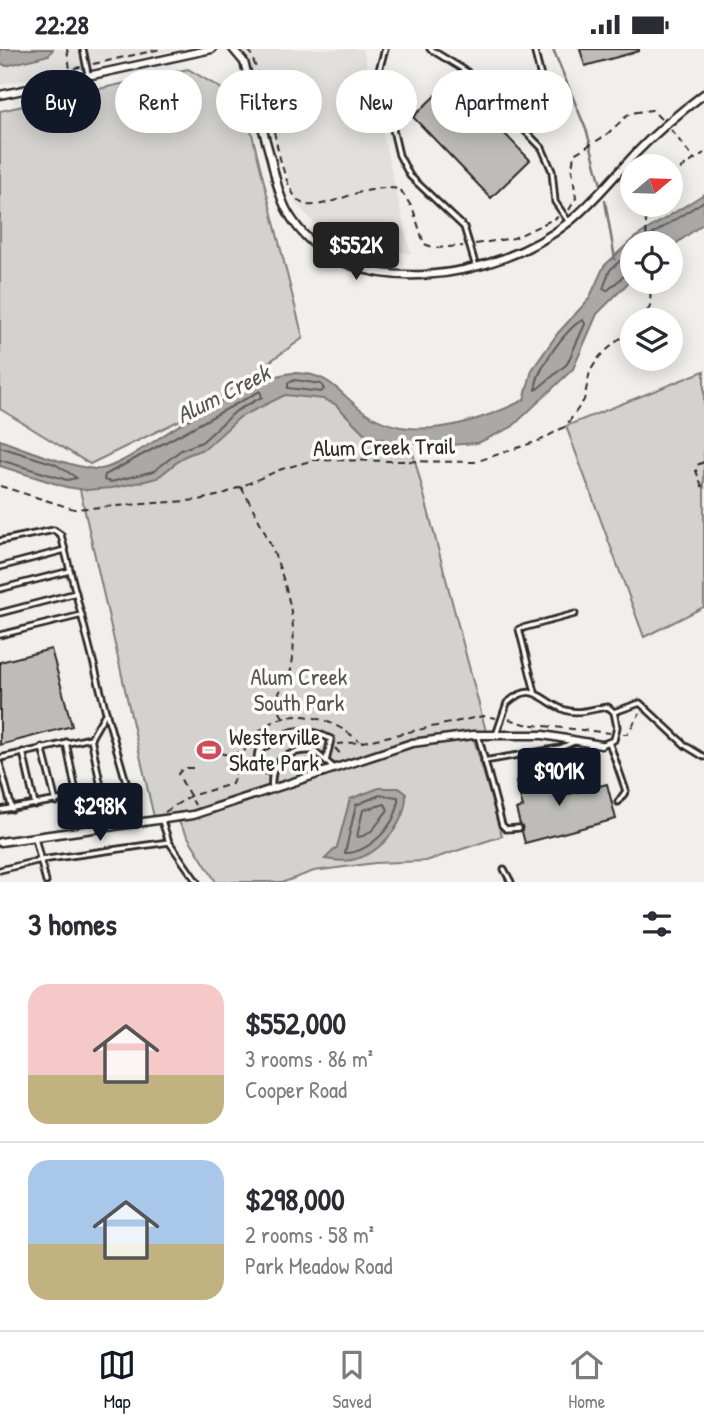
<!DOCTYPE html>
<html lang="en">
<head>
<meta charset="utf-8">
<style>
	:root { --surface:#fff; --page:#f2f2f3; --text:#2b2b33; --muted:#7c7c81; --line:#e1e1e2; --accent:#111827 }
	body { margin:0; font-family:"Patrick Hand",sans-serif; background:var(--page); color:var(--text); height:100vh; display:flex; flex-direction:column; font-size:26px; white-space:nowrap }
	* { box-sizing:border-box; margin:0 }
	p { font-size:23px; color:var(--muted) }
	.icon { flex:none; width:38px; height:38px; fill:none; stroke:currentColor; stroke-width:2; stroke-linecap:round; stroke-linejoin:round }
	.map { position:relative; height:833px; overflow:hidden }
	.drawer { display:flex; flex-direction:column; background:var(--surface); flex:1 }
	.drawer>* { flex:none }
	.banner { position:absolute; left:21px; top:21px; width:663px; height:63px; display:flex; gap:14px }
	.needle { width:46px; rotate:71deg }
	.buttons { position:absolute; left:620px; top:105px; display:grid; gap:14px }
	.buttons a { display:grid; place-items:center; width:63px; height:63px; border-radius:50%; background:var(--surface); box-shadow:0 4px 18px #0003; font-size:35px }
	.price { position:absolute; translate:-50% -60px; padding:0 16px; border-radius:7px; background:var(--accent); color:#fff; font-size:23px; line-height:46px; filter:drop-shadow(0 2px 4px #0008) }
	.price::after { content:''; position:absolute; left:50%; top:42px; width:21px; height:16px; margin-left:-10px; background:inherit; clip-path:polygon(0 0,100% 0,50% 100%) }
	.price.selected { background:#222; color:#fff }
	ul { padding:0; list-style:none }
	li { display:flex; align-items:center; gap:21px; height:175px; padding:0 28px }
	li+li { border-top:2px solid var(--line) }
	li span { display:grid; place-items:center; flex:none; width:196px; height:140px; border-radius:21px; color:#555 }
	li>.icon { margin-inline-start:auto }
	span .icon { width:84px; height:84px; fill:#fffc; stroke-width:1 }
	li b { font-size:30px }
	h2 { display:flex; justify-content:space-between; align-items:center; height:84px; padding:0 28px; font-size:30px }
	.chip { padding:0 24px; border-radius:32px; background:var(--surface); box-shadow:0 4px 18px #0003; font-size:24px; line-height:63px }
	.chip.selected { background:var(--accent); color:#fff }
	.status { display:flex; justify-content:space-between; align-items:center; height:49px; padding:0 35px; background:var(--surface); direction:ltr }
	.status svg { height:19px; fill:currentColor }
	.tabs { display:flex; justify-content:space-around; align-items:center; height:98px; border-top:2px solid var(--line); background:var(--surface); font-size:19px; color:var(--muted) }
	.tabs a { display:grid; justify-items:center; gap:4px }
	.tabs .selected { color:var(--accent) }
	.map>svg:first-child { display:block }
	.built { fill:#e1e0dc }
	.green { fill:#d3d2cf; stroke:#7f7e7d; stroke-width:2 }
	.water { fill:#aaa9a7; stroke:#777775; stroke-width:2 }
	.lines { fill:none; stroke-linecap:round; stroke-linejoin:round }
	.shore { stroke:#5e5d5d; stroke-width:2 }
	.stream { stroke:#777775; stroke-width:2.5 }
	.building { fill:#bdbcb8; stroke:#2b2b2b; stroke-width:2 }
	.service-casing { stroke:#2b2b2b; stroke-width:9 }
	.minor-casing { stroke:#2b2b2b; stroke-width:11 }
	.path { stroke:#2b2b2b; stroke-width:2; stroke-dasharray:7 5; stroke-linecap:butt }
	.service { stroke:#fdfcf7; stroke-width:3.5 }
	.minor { stroke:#fdfcf7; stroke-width:6 }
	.labels { text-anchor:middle; stroke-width:7; stroke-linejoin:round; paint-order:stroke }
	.street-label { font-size:23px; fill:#2b2b2b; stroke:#fdfcf7 }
	.park-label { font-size:23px; fill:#555554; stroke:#fdfcf7 }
	.poi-label { font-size:23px; fill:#2b2b2b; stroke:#fdfcf7; text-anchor:start }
	.water-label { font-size:24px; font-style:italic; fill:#575756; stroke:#fdfcf7 }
</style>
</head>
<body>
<div class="status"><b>22:28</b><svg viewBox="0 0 49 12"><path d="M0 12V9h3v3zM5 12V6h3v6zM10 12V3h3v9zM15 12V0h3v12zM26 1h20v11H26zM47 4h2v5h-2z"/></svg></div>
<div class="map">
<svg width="704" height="833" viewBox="0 0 704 833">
	<rect width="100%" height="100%" fill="#f0efeb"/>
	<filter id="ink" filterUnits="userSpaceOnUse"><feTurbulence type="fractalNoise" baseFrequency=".0143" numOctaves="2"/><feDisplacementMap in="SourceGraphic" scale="14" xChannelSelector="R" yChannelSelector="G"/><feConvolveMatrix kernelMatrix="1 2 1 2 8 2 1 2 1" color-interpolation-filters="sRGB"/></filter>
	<g filter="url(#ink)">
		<g class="built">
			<polygon points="0,0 177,0 0,36"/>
			<polygon points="243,0 363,0 411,205 327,187 297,156"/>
		</g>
		<g class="green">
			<polygon points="188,20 244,53 303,289 201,361 90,415 0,360 0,62"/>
			<polygon points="704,322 704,558 644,588 566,377"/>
			<polygon points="285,337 330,340 370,375 408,385 487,686 473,687 502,787 426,812 375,814 314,822 284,833 216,833 177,770 155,773 78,432"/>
		</g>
		<g class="water">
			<polygon points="0,0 53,0 49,6 6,17 0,14"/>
			<path d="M 704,145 L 704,174 L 670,199 L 670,194 L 632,194 L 632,230 L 597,265 L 573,320 L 512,378 L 478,394 L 449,396 L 387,392 L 365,385 L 335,355 L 323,350 L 285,346 L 240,368 L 206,399 L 185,407 L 157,429 L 141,433 L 112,439 L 86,441 L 66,438 L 0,417 L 0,391 C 21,399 82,422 101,420 C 118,417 138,402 153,393 C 185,372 258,325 295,324 C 335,324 342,351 371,367 C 417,394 480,372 524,351 L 532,321 L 558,284 L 589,250 L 604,217 L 634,189 Z"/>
			<path d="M 379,739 L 399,739 L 406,744 C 407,773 381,805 352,811 C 344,813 333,811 325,810 L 337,798 L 350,750 Z"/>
		</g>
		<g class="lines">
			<g class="shore">
				<polyline points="639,194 704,152"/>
				<polyline points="632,201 610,221 603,240 608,241 625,226 632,225"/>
				<path d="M 583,271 L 585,275 L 567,315 L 536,341 C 533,325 568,276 583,271 Z"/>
				<polygon points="295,331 321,335 324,340 321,343 288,339 288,334"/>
				<polygon points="260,342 262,348 236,362 202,393 181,401 154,422 111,433 104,431 105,426"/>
				<polyline points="0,398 55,415 77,429 67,431 0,411"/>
				<path d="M 380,746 L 398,748 C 401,772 369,805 345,804 L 356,756 Z"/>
				<path d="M 385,755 L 388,761 C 378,772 373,787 357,788 L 363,761 Z"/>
			</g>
			<g class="stream">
				<polyline points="553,0 587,83 601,136"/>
				<polyline points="605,152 615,210"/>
			</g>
		</g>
		<g class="building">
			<polygon points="580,0 639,0 639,2 585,17"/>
			<polygon points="452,30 530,111 491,149 413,68"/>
			<polygon points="51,600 72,677 0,696 0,613"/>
			<polygon points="538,721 539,724 551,723 558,748 607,735 616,770 525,794 516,760 523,758 516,733 526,728 525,724"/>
		</g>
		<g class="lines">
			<g class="service-casing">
				<g id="service">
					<polyline points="83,0 88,25"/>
					<polyline points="385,0 379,21 399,106 410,127 464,178 476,218"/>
					<polyline points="430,0 466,22 542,99 552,122 555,153 569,173"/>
					<polyline points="251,35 266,44 288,46"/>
					<polyline points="262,75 273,56 286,47"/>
					<path d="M 521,78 C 551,50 543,37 534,0"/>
					<polyline points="0,492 54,481 61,486 106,663 91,689 109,777"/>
					<polyline points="0,518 65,501"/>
					<polyline points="0,540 70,522"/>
					<polyline points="0,564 76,544"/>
					<polyline points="0,586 82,566"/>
					<polyline points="535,643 519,580 575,565"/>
					<polyline points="106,663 131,750"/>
					<polyline points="614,663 640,654 686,697 704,708"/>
					<polyline points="478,686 502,776 506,780 519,779"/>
					<path d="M 496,686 L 507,654 C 536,630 540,653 565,661 C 578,666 595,659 608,658 L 614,663"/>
					<polyline points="609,693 626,742 618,753"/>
					<polyline points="601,696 614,691 617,678 614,663"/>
					<polyline points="42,698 56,753"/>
					<polyline points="23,703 35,756"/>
					<polyline points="0,709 91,689"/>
					<polyline points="484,712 560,699 574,693"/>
					<polyline points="0,715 12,760"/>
					<path d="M 272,724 L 256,718 L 258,703 C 285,682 299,674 331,690 L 326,712"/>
					<path d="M 272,739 C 269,712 289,700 314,702 L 333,718"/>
					<polyline points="0,761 77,748 66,693"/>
					<polyline points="162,772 169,793 197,833"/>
					<polyline points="35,789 46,833"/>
					<polyline points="504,820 511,833"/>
					<polyline points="0,821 41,811 169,793"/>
				</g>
			</g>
			<g class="minor-casing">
				<g id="minor">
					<path d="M 233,0 L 244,13 C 253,45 262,78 271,110 C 276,130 280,153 292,170 C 349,258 499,230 569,173 C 594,153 614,127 636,104 C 657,82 680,63 704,45"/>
					<polyline points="0,46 212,0"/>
					<polyline points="0,793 193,766 412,694 473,686 543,686 601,696"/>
				</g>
			</g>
			<g class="path">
				<polyline points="67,0 70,20 81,18"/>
				<polyline points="249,0 262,35"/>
				<polyline points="93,15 161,0"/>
				<path d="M 272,71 C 275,89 286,150 304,155 C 318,160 343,148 357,144 C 372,141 384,137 400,140 L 413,160 L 424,195 L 436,199 L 463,197"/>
				<polyline points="671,81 694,110"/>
				<polyline points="670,127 704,104"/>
				<polyline points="645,156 647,194"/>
				<polyline points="569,161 576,149 572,120 574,105 605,87 630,64 652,61 662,71"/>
				<polyline points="475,195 514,189 558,168"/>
				<polyline points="640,271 650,258 651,233"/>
				<polyline points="704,413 697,416 696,422 704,442"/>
				<polyline points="0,437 74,460 199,451 221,446 282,420 314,411 475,413 541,391 566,377 584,351 590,322 600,307 632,279"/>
				<path d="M 241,438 C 271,490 301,555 292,616 C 290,630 278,641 275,655 L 284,670"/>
				<polyline points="509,670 525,675 610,684"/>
				<polyline points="623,685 627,685 640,664"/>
				<polyline points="337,695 362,693 483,667 496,669"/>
				<polyline points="335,699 343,708"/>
				<polyline points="220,704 228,706 243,702"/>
				<polyline points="193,719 183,719 178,725 195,756"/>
				<path d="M 165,763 L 190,747 L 232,735 C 237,721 241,706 249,694 C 278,653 326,664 359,692"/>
			</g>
			<use href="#service" class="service"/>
			<use href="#minor" class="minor"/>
		</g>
	</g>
	<defs>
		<g id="stadium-bare" transform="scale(1.89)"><path d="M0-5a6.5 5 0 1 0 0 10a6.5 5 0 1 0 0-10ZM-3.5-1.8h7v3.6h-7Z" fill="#d1495b" stroke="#fdfcf7" stroke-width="2.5" paint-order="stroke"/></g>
	</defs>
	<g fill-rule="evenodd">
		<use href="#stadium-bare" x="209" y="701"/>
	</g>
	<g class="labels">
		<g class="street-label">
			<text transform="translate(384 398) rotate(-1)" y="8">Alum Creek Trail</text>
		</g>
		<g class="park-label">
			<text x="299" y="636">Alum Creek<tspan x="299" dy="26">South Park</tspan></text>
		</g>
		<g class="poi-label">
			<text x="229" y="696">Westerville<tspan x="229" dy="26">Skate Park</tspan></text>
		</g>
		<g class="water-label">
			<text transform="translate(223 345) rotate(-27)" y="8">Alum Creek</text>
		</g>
	</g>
</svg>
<div class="buttons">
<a><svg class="needle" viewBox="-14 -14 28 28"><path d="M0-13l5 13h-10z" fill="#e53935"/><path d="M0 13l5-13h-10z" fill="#7c7c81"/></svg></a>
<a><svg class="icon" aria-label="locate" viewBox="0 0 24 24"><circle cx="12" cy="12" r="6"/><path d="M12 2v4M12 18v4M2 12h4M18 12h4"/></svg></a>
<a><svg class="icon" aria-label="layers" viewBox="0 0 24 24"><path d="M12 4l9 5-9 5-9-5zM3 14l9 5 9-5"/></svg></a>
</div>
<b class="price selected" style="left:356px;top:233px">$552K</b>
<b class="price" style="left:559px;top:759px">$901K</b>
<b class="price" style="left:100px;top:794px">$298K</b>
<div class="banner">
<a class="chip selected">Buy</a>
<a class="chip">Rent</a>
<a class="chip">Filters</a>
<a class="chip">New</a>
<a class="chip">Apartment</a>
</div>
</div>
<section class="drawer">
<h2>3 homes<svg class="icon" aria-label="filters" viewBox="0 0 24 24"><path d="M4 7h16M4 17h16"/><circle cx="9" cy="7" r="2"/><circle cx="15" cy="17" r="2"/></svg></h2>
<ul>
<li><span style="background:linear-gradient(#f6c9c9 65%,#c2b280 0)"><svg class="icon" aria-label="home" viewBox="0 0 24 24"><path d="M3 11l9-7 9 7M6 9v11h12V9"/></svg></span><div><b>$552,000</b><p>3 rooms · 86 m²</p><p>Cooper Road</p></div></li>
<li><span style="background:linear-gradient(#a9c7e8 60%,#c2b280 0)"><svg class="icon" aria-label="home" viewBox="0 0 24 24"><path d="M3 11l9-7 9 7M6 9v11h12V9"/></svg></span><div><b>$298,000</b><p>2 rooms · 58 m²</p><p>Park Meadow Road</p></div></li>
</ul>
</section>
<nav class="tabs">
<a class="selected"><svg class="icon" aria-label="map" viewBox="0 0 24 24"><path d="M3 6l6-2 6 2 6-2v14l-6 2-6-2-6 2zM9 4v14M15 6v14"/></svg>Map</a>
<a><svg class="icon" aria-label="saved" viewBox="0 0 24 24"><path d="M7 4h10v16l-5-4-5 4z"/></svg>Saved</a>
<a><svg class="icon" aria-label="home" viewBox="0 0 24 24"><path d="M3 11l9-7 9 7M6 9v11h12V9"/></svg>Home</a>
</nav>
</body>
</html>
